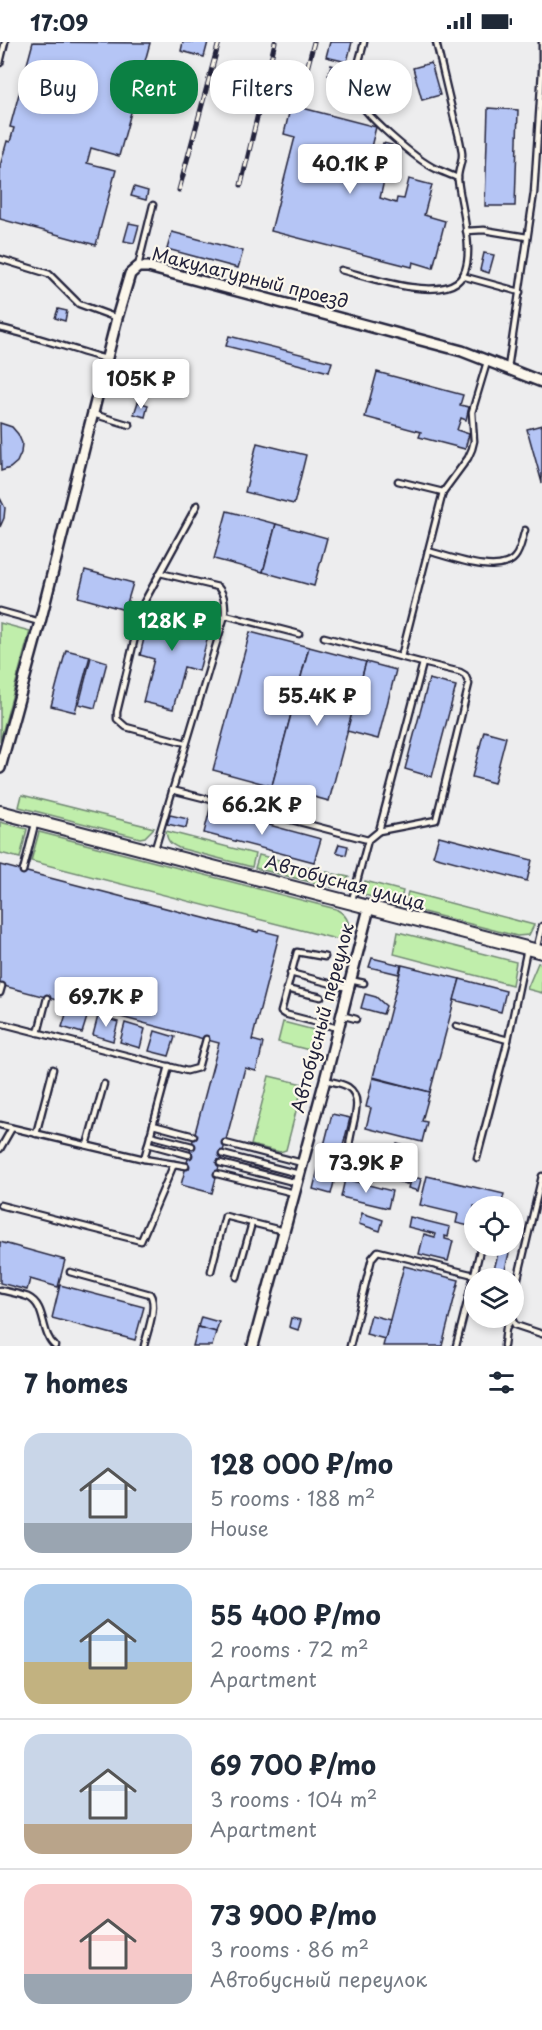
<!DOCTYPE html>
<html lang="en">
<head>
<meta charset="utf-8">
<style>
	:root { --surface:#fff; --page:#f6f6f7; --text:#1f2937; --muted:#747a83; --line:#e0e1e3; --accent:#0b8043 }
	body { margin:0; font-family:"Playpen Sans",sans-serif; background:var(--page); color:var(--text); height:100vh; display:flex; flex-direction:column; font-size:22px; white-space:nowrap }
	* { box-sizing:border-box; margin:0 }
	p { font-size:20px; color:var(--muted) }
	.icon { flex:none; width:33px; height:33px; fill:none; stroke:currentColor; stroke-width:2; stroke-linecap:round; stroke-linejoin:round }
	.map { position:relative; height:1304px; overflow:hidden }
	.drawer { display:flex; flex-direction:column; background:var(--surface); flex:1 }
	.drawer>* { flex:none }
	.guide { position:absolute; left:18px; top:18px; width:507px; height:54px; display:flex; gap:12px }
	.controls { position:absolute; left:464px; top:1154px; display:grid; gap:12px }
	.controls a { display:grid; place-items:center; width:60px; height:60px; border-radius:50%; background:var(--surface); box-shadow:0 3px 9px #0003; font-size:30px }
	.price { position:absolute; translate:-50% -51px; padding:0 14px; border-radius:6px; background:#fff; color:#222; font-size:20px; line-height:39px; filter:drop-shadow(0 2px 3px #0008) }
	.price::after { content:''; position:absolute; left:50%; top:36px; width:18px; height:14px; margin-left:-9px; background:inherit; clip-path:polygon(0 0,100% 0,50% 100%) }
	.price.on { background:var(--accent); color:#fff }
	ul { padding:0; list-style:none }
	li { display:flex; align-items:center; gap:18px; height:150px; padding:0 24px }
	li+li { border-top:2px solid var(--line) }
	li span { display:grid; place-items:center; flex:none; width:168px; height:120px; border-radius:18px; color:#555 }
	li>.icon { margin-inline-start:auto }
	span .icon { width:72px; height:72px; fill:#fffc; stroke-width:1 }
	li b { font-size:26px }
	h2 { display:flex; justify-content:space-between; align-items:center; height:72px; padding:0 24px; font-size:26px }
	.pill { padding:0 21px; border-radius:24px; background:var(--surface); box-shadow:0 3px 9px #0003; font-size:21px; line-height:54px }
	.pill.on { background:var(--accent); color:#fff }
	.status { display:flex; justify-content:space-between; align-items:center; height:42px; padding:0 30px; background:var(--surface); direction:ltr }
	.status svg { height:16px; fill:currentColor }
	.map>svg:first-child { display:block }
	.green { fill:#c0eeab; stroke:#718873; stroke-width:1.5 }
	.building { fill:#b5c5f5; stroke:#22223b; stroke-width:1.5 }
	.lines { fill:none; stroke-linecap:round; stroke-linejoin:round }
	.lane-casing { stroke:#22223b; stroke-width:9 }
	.street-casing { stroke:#22223b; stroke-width:14 }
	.secondary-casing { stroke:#22223b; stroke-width:16 }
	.lane { stroke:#fbf7ec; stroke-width:4.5 }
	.street { stroke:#fbf7ec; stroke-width:9 }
	.secondary { stroke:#fbf7ec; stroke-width:12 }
	.rail-casing { stroke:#22223b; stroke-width:5 }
	.rail { stroke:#fbf7ec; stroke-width:3; stroke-dasharray:9; stroke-linecap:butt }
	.labels { text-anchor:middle; stroke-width:4.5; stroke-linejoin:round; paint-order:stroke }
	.street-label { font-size:18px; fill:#22223b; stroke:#fbf7ec }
</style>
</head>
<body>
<div class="status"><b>17:09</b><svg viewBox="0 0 49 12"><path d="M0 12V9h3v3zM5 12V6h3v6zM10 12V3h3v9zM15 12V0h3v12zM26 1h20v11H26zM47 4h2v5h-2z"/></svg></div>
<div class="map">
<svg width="542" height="1304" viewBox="0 0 542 1304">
	<rect width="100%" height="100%" fill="#ededee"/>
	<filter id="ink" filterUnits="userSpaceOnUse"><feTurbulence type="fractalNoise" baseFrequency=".0167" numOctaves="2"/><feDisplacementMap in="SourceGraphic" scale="12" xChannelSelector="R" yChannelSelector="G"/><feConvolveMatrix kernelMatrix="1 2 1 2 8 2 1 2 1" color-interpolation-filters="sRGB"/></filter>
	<g filter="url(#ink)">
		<g class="green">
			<polygon points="0,581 30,589 0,699"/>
			<polygon points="22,753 154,786 145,795 140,796 19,765"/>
			<polygon points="0,780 27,787 20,816 0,811"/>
			<path d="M 166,789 L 255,812 L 252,825 L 179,806 C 170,802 167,799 166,789 Z"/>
			<path d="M 39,790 L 336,867 C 350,875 351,884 348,900 L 31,819 Z"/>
			<polygon points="259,813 331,831 327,844 255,826"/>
			<polygon points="334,832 349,835 342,843 331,845"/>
			<polygon points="365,839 403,849 399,864 365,853 363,849"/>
			<polygon points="408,850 534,883 529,893 517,894 404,865"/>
			<polygon points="398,890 516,920 512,943 394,912"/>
			<polygon points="538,921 542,922 542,951 527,947"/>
			<polygon points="283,980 318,989 313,1009 278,1000"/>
			<polygon points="269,1034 303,1042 286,1108 280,1110 251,1103"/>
		</g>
		<g class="building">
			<polygon points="33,0 150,1 119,114 91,106 87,121 116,128 96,203 0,177 0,124 7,99 10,100 14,86 10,85"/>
			<polygon points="183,0 208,0 204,15 181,9"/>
			<polygon points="330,0 352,0 347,20 326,15"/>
			<polygon points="431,21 440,53 422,58 413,26"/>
			<polygon points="331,23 347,28 344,37 328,33"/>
			<polygon points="291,63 376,85 366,125 386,130 380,156 396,161 397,156 404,157 409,137 432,143 424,173 445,179 433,226 413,220 412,225 271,189 295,95 284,92"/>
			<polygon points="488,66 518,68 515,164 485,164"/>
			<polygon points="383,101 392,103 389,116 379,114"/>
			<polygon points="134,145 148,149 146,158 131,154"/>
			<polygon points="129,181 139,183 134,201 124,199"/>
			<polygon points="172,190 243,209 238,226 167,207"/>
			<polygon points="484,211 494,213 489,231 480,228"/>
			<polygon points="58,267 67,269 65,279 55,276"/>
			<polygon points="229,294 332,320 329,330 226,304"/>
			<polygon points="377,330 463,353 460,363 469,365 466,378 461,376 457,388 469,392 465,407 419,395 421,390 365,375"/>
			<polygon points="138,360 148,363 145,375 134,372"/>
			<polygon points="0,381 12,385 18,392 22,401 21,411 17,420 10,426 1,429"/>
			<polygon points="542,383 542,441 527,387"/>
			<polygon points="257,401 306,413 294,462 245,450"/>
			<polygon points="0,456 5,466 4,476 0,485"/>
			<polygon points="227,469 276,482 263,530 214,517"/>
			<polygon points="276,482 327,496 314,544 263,530"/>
			<polygon points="85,528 133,541 125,568 78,555"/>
			<polygon points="152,563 212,578 199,629 184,625 173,667 143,660 154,617 140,613"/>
			<polygon points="250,590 309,605 272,744 213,728"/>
			<polygon points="309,605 366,620 329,759 281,746 271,783 262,781"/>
			<polygon points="66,608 90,614 75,670 51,664"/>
			<polygon points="91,615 107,620 95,666 79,662"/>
			<polygon points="366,620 396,628 378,697 347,689"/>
			<polygon points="429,637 456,644 432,735 405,727"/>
			<polygon points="484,689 506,695 494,741 472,735"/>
			<polygon points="210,767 321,797 314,820 204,791"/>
			<polygon points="170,773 188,777 186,786 167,782"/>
			<polygon points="439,794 532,818 527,839 433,814"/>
			<polygon points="339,802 348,804 346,813 336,810"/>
			<polygon points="0,823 258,890 259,888 279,893 252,998 263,1001 260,1015 256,1029 245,1026 212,1151 181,1143 219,1001 0,943"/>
			<polygon points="372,916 401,923 399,932 369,925"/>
			<polygon points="402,923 460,937 430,1050 373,1035"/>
			<polygon points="460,937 506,949 501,970 454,958"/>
			<polygon points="365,952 376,955 386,964 383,972 361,966"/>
			<polygon points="68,966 88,972 82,991 62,985"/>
			<polygon points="98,974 118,980 113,999 93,993"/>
			<polygon points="125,981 145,987 140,1006 120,1000"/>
			<polygon points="155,989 175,995 169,1014 149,1009"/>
			<polygon points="373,1036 430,1050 422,1079 427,1080 422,1100 366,1086 371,1066 366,1065"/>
			<polygon points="332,1072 350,1076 331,1152 313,1147"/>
			<polygon points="397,1102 416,1107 407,1142 388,1137"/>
			<polygon points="411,1134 421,1137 418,1149 408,1146"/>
			<polygon points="427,1134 504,1152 501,1164 474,1164 474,1185 456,1181 458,1172 420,1163"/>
			<polygon points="345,1137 392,1149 388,1166 341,1155"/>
			<polygon points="362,1171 383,1178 380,1189 359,1182"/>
			<polygon points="410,1175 450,1185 448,1195 445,1194 445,1197 453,1199 448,1219 419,1212 424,1192 435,1195 436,1192 408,1185"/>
			<polygon points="0,1200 65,1218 58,1245 30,1237 27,1248 0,1241"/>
			<polygon points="500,1203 511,1203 503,1236 492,1236"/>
			<polygon points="404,1224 459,1238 442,1304 383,1304"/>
			<polygon points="60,1243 144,1265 135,1298 52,1276"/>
			<polygon points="371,1273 390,1278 385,1297 366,1292"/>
			<polygon points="201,1275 219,1280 216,1290 198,1285"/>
			<polygon points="291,1276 301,1278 298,1288 289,1285"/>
			<polygon points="198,1285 216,1290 212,1304 193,1304"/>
		</g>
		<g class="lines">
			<g class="lane-casing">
				<g id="lane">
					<path d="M 364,0 C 361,15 352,35 355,51 C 359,70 417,118 436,127 C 443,130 451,133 458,136"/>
					<polyline points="0,21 5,0"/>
					<polyline points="466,189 484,188 527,195"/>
					<polyline points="0,217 49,232 79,262 117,276"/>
					<polyline points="138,224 153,163"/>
					<path d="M 341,228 C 369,235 432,258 457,240 C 480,223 460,162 458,138 C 457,129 463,120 462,111 C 461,100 457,87 454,76 C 448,51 442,25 436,0"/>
					<polyline points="462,234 520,250"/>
					<path d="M 0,286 C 36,294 70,307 106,317"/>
					<polyline points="508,326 534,151 542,29 542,0"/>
					<polyline points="93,372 130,383"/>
					<polyline points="398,439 443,450"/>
					<path d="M 428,509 C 448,514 500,535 515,515 C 521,508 522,496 525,488"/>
					<path d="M 160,531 L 218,545 C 225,553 225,562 225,573"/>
					<polyline points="0,569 40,580"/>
					<polyline points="324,595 423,621 379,789 368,798"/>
					<polyline points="401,615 443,450 468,416 472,407 474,399 472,370 487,320"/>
					<polyline points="186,701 126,685 117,677 117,670 143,562 197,463"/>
					<polyline points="172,748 255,769"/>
					<polyline points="284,776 368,798 352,858"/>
					<polyline points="379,789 436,778 469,642 465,633 460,630 423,621"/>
					<polyline points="154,810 225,573 299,592"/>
					<polyline points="23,829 35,782"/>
					<polyline points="536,908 542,884"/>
					<polyline points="325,915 297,910 281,970 284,972 338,986"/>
					<polyline points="290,931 348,946"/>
					<polyline points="350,938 364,941"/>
					<polyline points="286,947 321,955"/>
					<polyline points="0,951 2,944"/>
					<polyline points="341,973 356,977"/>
					<polyline points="0,981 187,1029 198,1026 206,997"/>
					<polyline points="456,984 508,998"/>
					<polyline points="38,991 47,956"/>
					<path d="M 325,1038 C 332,1040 342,1041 348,1045 C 369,1059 343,1096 351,1113 L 385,1124"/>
					<polyline points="0,1083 144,1117 186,1124"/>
					<polyline points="153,1083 194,1094"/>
					<polyline points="36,1092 53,1027"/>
					<polyline points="150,1093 192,1104"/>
					<polyline points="225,1101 302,1121"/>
					<polyline points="148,1102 189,1113"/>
					<polyline points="87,1103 104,1042"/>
					<polyline points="0,1107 12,1086"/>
					<polyline points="222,1112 299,1132"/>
					<polyline points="477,1116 508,998 527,907"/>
					<polyline points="144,1117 169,1024"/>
					<polyline points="220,1121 297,1141"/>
					<polyline points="217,1132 294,1151"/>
					<polyline points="0,1163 141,1199 174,1122"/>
					<polyline points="211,1229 225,1174 284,1189"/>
					<path d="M 70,1230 L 150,1252 C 158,1263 147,1291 144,1304"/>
					<polyline points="474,1233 481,1204"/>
					<polyline points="237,1235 252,1181"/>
					<path d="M 0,1248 C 9,1250 19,1252 28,1255 C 47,1264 40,1291 55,1304"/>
					<polyline points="513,1257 542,1134"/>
					<polyline points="511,1275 515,1283 542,1292"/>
					<polyline points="350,1304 372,1216 378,1209 474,1233 456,1304"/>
					<polyline points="504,1304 506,1286 512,1277"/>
				</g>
			</g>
			<g class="street-casing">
				<g id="street">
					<polyline points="0,726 40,580 117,276 130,232 138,225 148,225 462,309 542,340"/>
					<polyline points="253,1304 325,1038 369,866"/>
				</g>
			</g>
			<g class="secondary-casing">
				<polyline id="secondary" points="0,770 542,910"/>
			</g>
			<use href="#lane" class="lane"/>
			<use href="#street" class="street"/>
			<use href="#secondary" class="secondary"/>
			<g class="rail-casing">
				<g id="rail">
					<polyline points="303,42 314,0"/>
					<polyline points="241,143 275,0"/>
					<polyline points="179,148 219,0"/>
				</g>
			</g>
			<use href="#rail" class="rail"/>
		</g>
	</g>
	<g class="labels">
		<g class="street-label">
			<text transform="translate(250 236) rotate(14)" y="6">Макулатурный проезд</text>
			<text transform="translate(345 841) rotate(15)" y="6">Автобусная улица</text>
			<text transform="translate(323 976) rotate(-75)" y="6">Автобусный переулок</text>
		</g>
	</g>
</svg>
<div class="controls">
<a><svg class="icon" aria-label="locate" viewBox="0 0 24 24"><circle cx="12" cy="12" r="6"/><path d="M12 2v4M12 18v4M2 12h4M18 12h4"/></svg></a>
<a><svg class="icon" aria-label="layers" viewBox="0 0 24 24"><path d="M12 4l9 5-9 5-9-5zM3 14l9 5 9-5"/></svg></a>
</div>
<b class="price" style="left:350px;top:153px">40.1K ₽</b>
<b class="price" style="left:141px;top:368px">105K ₽</b>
<b class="price on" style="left:172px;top:610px">128K ₽</b>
<b class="price" style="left:317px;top:685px">55.4K ₽</b>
<b class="price" style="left:262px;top:794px">66.2K ₽</b>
<b class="price" style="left:106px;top:986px">69.7K ₽</b>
<b class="price" style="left:366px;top:1152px">73.9K ₽</b>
<div class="guide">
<a class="pill">Buy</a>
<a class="pill on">Rent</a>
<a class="pill">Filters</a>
<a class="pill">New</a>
</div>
</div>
<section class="drawer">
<h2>7 homes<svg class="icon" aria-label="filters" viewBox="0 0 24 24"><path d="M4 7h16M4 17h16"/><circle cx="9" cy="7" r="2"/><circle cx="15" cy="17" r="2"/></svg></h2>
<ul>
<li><span style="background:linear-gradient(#c9d6e8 75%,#9aa5b1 0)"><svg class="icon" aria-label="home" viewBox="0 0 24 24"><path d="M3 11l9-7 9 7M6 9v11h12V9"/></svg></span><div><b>128 000 ₽/mo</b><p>5 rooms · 188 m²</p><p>House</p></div></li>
<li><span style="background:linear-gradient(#a9c7e8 65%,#c2b280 0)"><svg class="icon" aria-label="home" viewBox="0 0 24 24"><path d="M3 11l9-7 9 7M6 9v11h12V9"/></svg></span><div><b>55 400 ₽/mo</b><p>2 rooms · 72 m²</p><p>Apartment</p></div></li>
<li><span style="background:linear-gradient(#c9d6e8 75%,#b9a48a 0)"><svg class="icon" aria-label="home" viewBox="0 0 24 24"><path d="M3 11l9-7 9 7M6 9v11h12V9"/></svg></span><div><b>69 700 ₽/mo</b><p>3 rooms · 104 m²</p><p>Apartment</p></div></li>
<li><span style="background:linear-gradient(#f6c9c9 75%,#9aa5b1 0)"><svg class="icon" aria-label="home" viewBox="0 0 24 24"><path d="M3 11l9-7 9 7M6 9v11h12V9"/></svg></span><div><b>73 900 ₽/mo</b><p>3 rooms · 86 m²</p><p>Автобусный переулок</p></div></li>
</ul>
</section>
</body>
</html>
